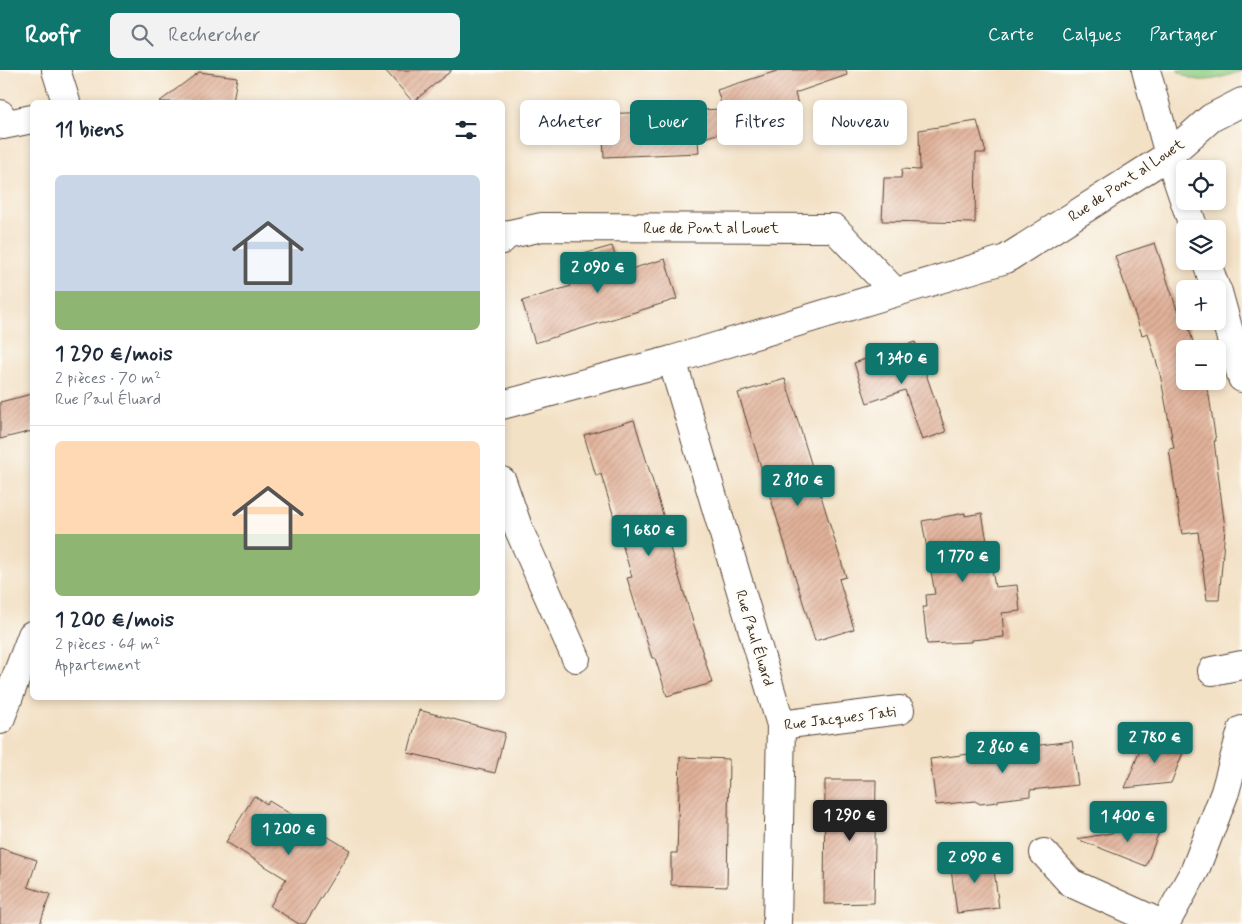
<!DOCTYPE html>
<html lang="fr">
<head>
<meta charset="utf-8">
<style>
	:root { --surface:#fff; --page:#f2f2f3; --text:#1f2937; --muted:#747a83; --line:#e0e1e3; --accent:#0f766e }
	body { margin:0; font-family:Mynerve,sans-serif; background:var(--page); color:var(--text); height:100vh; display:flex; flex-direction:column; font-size:19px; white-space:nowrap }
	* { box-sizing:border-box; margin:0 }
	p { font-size:16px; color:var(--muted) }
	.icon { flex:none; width:28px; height:28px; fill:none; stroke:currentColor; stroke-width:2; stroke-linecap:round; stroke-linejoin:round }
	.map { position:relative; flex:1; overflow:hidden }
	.panel { position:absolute; left:30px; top:30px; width:475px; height:600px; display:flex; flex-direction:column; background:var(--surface); border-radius:8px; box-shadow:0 2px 8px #0003 }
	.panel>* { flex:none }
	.hud { position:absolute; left:520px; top:30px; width:475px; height:45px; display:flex; gap:10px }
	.tools { position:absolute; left:1176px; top:90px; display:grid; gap:10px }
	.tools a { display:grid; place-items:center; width:50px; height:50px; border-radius:8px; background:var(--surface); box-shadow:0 2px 8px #0003; font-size:25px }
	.price { position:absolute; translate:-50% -42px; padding:0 11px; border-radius:5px; background:var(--accent); color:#fff; font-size:16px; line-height:32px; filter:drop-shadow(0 1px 2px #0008) }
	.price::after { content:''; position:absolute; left:50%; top:30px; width:15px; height:11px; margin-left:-8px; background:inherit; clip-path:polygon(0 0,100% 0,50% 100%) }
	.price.on { background:#222; color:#fff }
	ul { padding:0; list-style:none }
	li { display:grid; align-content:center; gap:10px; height:265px; padding:0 25px }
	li+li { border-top:1px solid var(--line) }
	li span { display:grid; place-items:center; height:155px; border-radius:8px; color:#555 }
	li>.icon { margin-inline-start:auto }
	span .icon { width:90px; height:90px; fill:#fffc; stroke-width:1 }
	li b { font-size:21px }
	h2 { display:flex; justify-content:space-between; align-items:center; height:60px; padding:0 25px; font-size:21px }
	.pill { padding:0 18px; border-radius:8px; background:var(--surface); box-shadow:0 2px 8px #0003; font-size:18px; line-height:45px }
	.pill.on { background:var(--accent); color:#fff }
	header { display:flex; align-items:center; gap:30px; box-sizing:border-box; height:70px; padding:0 25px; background:var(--accent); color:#fff }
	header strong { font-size:24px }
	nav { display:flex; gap:28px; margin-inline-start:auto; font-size:18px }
	.search { width:350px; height:45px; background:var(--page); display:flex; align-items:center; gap:12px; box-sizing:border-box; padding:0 18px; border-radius:8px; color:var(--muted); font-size:19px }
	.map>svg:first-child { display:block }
	.green { fill:#93d085; stroke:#677d52 }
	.building { fill:url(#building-hatch) }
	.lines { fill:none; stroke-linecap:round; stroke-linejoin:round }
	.street-casing { stroke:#574537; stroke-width:30 }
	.secondary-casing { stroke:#574537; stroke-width:30 }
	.street { stroke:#fff; stroke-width:28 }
	.secondary { stroke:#fff; stroke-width:28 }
	.labels { text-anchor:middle; stroke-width:4.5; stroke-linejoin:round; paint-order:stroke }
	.street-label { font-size:15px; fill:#3b2a1e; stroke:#fdfcf7 }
</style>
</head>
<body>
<header>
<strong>Roofr</strong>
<div class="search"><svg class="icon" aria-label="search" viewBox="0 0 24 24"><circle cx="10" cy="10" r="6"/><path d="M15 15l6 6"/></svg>Rechercher</div>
<nav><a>Carte</a><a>Calques</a><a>Partager</a></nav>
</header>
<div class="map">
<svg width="1242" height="854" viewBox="0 0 1242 854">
	<defs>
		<pattern id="building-hatch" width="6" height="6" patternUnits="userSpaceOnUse" patternTransform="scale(1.25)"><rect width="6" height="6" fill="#e0b199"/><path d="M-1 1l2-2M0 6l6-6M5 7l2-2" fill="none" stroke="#c19883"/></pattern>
	</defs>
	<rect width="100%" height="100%" fill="#fdfcf7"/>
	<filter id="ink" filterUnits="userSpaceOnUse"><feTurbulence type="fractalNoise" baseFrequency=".02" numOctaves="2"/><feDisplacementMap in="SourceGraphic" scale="10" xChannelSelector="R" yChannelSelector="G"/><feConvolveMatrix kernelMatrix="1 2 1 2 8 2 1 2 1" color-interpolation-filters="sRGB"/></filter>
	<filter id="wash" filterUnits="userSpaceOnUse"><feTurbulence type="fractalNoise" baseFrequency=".0096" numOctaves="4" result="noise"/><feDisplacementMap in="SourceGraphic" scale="20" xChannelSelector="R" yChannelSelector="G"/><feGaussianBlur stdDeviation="1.12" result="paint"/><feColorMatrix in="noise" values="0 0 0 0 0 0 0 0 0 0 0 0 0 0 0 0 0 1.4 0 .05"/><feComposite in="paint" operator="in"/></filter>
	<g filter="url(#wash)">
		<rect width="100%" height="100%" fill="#f3e1c6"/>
		<path class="green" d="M 1177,0 L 1242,0 L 1242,1 C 1219,8 1197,18 1177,0 Z"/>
		<g id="blocks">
			<g class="building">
				<polygon points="385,0 452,0 413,32"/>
				<polygon points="780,0 846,0 847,5 795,23 798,35 778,41 779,44 698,70 699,83 604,87 602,44 723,39 717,20"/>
				<polygon points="199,2 237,7 233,32 159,32"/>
				<polygon points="977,51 986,83 976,83 975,153 882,151 884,108 901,108 902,99 920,100 919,60"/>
				<polygon points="1155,173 1177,240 1183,239 1185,251 1187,251 1195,279 1185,279 1185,311 1204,311 1209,326 1216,371 1214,371 1225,458 1219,530 1207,530 1198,462 1182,464 1169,379 1174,378 1160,304 1148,263 1142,265 1115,186"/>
				<polygon points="612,176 620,202 665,189 677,229 535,273 522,231 571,216 562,190"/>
				<polygon points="915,272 946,362 922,370 905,320 867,333 854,293"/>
				<polygon points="785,309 846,507 839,509 854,559 815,571 738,323"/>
				<polygon points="32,324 32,361 0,369 0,332"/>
				<polygon points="634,350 664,448 661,449 712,613 667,626 655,588 652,588 627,508 632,507 601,404 596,406 584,365"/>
				<polygon points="965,443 965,446 982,443 995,517 1017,515 1020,541 1002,543 1004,567 971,570 971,572 927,574 923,537 927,537 926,525 935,524 922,451"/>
				<polygon points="419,640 505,663 495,703 408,683"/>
				<polygon points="1146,665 1184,680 1171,713 1125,718"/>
				<polygon points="1072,671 1078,715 1030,720 1030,726 998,730 998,732 980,734 975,731 936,735 930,689"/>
				<polygon points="680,687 729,689 727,817 671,815 671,783 677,783"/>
				<polygon points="825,710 876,710 874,833 824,834"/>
				<polygon points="254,726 267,734 269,731 350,780 305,854 299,854 270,836 286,809 226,772"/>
				<polygon points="1162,754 1146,796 1077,769"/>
				<polygon points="0,778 37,790 28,817 50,824 40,854 0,854"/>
				<polygon points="992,785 999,838 957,843 950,792"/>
			</g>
		</g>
	</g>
	<g filter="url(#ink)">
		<use href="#blocks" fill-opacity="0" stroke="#574537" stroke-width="1"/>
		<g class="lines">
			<g class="street-casing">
				<g id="street">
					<polyline points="56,0 66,32"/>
					<polyline points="1146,0 1169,85 1194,159"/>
					<polyline points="0,44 3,55 32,49"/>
					<polyline points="502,170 506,165 542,157 834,158 895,222"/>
					<polyline points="1206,191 1216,219"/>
					<polyline points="1218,222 1242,308"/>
					<polyline points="672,290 781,655 777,854"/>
					<polyline points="502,411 519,460 576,588"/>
					<polyline points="1212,601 1242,595"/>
					<polyline points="781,655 900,640"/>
					<polyline points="1044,783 1071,813 1162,854"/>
					<polyline points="1165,854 1195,800 1225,722 1242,660"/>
				</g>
			</g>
			<g class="secondary-casing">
				<g id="secondary">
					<polyline points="502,335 672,290 1006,189 1169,85 1211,48 1242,32"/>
					<polyline points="0,650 32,565"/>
				</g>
			</g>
			<use href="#street" class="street"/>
			<use href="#secondary" class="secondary"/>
		</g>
	</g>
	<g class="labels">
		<g class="street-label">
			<text transform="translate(1126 110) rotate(-34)" y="5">Rue de Pont al Louet</text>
			<text x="711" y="163">Rue de Pont al Louet</text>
			<text transform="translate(755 568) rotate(73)" y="5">Rue Paul Éluard</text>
			<text transform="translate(840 648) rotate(-7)" y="5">Rue Jacques Tati</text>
		</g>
	</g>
</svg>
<div class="tools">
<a><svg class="icon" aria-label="locate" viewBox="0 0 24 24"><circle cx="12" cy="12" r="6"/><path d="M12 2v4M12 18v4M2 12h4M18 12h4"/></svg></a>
<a><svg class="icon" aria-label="layers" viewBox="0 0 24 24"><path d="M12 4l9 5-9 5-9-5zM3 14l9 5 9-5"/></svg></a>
<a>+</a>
<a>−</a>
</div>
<b class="price" style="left:598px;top:224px">2 090 €</b>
<b class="price" style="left:902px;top:315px">1 340 €</b>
<b class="price" style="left:798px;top:437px">2 810 €</b>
<b class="price" style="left:649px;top:487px">1 680 €</b>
<b class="price" style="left:963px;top:513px">1 770 €</b>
<b class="price" style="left:1155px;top:694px">2 780 €</b>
<b class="price" style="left:1003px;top:704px">2 860 €</b>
<b class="price on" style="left:850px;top:772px">1 290 €</b>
<b class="price" style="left:1128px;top:773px">1 400 €</b>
<b class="price" style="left:289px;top:786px">1 200 €</b>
<b class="price" style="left:975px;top:814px">2 090 €</b>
<div class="hud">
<a class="pill">Acheter</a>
<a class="pill on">Louer</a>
<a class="pill">Filtres</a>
<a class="pill">Nouveau</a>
</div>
<section class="panel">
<h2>11 biens<svg class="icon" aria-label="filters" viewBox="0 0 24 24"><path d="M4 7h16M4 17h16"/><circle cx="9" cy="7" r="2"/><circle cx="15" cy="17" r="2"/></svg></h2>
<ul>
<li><span style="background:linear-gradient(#c9d6e8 75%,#8fb573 0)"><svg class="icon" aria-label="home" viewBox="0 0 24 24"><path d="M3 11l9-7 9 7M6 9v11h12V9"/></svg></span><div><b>1 290 €/mois</b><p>2 pièces · 70 m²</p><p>Rue Paul Éluard</p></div></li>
<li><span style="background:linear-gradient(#ffd9b3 60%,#8fb573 0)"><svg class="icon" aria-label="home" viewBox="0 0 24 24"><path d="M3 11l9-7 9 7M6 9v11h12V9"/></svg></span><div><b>1 200 €/mois</b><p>2 pièces · 64 m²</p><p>Appartement</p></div></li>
</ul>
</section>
</div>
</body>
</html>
